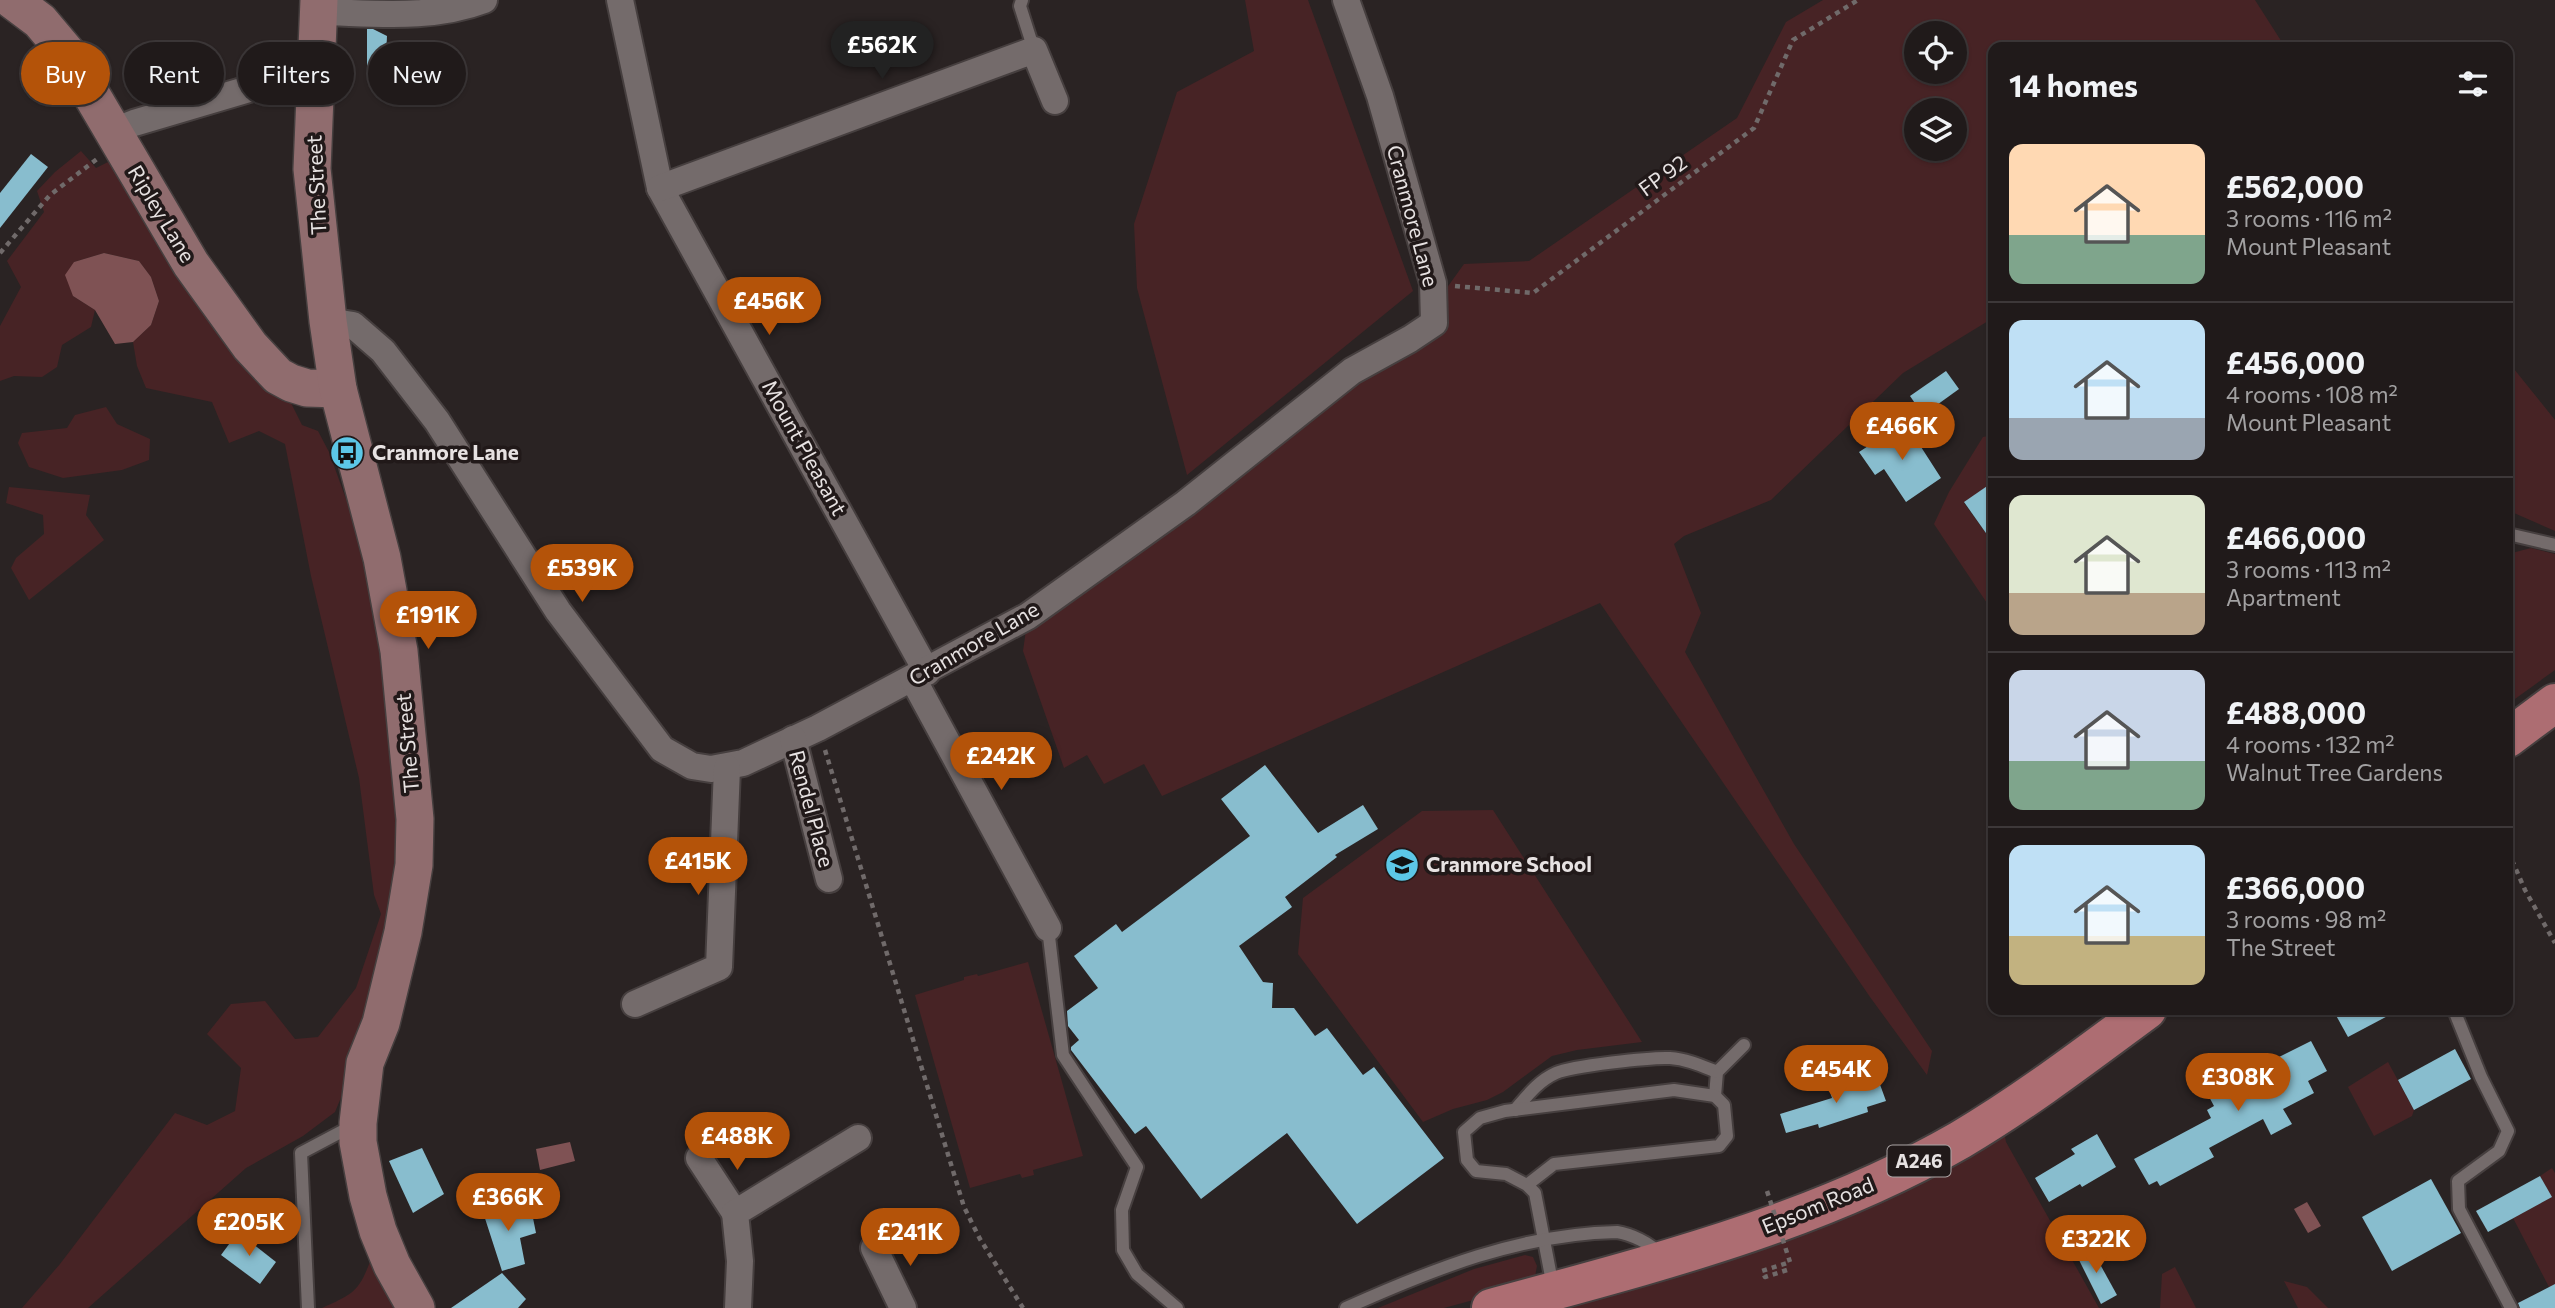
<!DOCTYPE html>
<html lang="en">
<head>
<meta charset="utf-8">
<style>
	:root { --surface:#201a1a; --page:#282323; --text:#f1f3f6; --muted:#a2a1a2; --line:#3d3839; --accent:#b45309 }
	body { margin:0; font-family:Commissioner,sans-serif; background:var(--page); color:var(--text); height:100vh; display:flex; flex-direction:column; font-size:26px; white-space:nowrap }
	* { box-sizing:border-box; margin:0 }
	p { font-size:23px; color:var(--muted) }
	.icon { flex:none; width:38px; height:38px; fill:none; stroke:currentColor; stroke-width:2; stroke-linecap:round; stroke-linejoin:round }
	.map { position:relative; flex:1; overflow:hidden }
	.drawer { position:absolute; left:1988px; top:42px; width:525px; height:973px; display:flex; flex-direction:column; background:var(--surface); border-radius:14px; box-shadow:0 2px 5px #0004,0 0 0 2px var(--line) }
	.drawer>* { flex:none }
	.top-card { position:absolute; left:21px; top:42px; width:665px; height:63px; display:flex; gap:14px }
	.buttons { position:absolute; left:1904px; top:21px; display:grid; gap:14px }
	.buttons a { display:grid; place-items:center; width:63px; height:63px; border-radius:50%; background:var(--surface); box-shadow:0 2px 5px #0004,0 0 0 2px var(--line); font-size:35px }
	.price { position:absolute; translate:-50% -60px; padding:0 16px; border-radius:24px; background:var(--accent); color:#fff; font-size:23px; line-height:46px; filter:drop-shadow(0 2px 4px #0008) }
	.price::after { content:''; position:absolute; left:50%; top:42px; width:21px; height:16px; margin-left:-10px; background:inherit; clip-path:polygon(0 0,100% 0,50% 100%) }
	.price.on { background:#222; color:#fff }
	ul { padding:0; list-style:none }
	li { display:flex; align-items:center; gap:21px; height:175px; padding:0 21px }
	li+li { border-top:2px solid var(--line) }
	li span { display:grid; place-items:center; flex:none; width:196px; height:140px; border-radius:14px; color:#555 }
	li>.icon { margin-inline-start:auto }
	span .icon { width:84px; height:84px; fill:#fffc; stroke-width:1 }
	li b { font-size:30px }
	h2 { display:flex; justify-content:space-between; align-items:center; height:84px; padding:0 21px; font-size:30px }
	.tag { padding:0 24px; border-radius:32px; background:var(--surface); box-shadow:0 2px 5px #0004,0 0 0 2px var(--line); font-size:24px; line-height:63px }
	.tag.on { background:var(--accent); color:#fff }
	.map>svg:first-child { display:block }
	.green { fill:#472325; fill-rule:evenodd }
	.water { fill:#7f5254 }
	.building { fill:#88bdce }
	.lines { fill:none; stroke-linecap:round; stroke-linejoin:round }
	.lane-casing { stroke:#463f3f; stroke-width:16 }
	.street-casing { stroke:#463f3f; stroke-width:30 }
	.secondary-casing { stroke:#463f3f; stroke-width:40 }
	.primary-casing { stroke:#463f3f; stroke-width:42 }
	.path { stroke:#706a6a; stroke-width:4.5; stroke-dasharray:5 5; stroke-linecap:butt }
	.lane { stroke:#746b6b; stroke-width:12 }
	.street { stroke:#746b6b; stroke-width:26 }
	.secondary { stroke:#906c6e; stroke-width:37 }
	.primary { stroke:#ad6d72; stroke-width:38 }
	.path-bridge { stroke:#706a6a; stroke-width:4.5; stroke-dasharray:5 5; stroke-linecap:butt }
	.labels { text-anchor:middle; stroke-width:7; stroke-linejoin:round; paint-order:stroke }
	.shield { fill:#211919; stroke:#aca6a6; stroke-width:2 }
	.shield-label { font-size:19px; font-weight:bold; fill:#e7e2e2 }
	.street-label { font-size:21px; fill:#e7e2e2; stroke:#211919 }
	.poi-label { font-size:21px; font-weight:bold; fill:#e7e2e2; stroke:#211919; text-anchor:start }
</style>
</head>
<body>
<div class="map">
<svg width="2555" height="1308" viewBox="0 0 2555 1308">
	<rect width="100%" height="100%" fill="#2a2323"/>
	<g class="green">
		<polygon points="1245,0 1308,0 1413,291 1187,475 1137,288 1134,224 1177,92 1254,51"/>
		<path d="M 1823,0 L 2255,0 L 2285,47 L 1993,47 L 1993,318 L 1903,373 L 1771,500 L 1684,536 L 1674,544 L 1701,613 L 1685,652 L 1794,844 L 1932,1051 L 1927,1075 L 1870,997 L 1600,603 L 1162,796 L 1144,764 L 1104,784 L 1087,755 L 1064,768 L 1023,651 L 1028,616 L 1410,339 L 1464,264 L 1529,261 L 1737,118 L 1786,22 ZM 1916,33 L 1955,33 L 1955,72 L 1916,72 ZM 1916,110 L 1955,110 L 1955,149 L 1916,149 Z"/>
		<polygon points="81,151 96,168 108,162 126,172 288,397 302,425 318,431 329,452 367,557 384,643 402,860 354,1066 335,1112 303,1136 246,1168 88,1308 22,1308 60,1264 175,1113 207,1125 235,1111 241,1068 207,1034 231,1004 265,1001 295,1039 318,1037 356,988 381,914 374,895 359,778 311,576 285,444 259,431 229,443 212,402 146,388 137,366 133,342 151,325 159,301 151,277 139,261 104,253 74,262 73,296 95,310 91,327 62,345 57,367 42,377 14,376 0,381 0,326 21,287 7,261 44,212 37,191 55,172"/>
		<polygon points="2508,321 2514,369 2555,420 2555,531 2514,513 2513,437 2508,429"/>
		<polygon points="106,407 117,424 150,439 149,460 122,470 63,478 29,467 18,443 22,433 67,428 75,415"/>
		<polygon points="1993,435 1993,482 1964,503 1993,543 1993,612 1934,524 1949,492 1983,437"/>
		<polygon points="9,487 90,495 86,515 104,540 29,600 11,568 16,558 44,534 43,515 6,503"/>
		<polygon points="2531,548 2555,554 2555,670 2508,704 2508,554"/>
		<polygon points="1493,810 1642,1042 1577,1050 1552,1056 1503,1092 1487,1100 1453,1109 1423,1122 1298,954 1303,898 1422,811"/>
		<polygon points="1028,962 1083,1156 1033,1170 1034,1175 1022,1178 1020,1174 970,1188 915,995 964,980 964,977 977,974 978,976"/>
		<polygon points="2388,1062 2414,1110 2412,1116 2374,1136 2348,1087"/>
		<polygon points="2004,1131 2006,1142 2099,1308 1526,1308"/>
		<polygon points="2552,1168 2555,1173 2555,1308 2549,1287 2513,1218 2551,1197 2540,1176"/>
		<polygon points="1525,1255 1533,1257 1537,1266 1535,1277 1525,1286 1444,1308 1378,1308 1474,1269"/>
		<path d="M 371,1259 L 408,1308 L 322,1308 C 353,1294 359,1292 371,1259 Z"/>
		<polygon points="2175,1267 2196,1308 2160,1308 2162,1274"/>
		<polygon points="2284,1281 2307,1287 2328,1308 2298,1308"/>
	</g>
	<g class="water">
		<polygon points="104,253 139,261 151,277 159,301 151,325 133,342 115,344 95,310 73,296 65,275 74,262"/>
		<polygon points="570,1142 575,1161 540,1170 536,1149"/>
		<polygon points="2307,1202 2321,1226 2308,1233 2294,1209"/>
	</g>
	<g class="building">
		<polygon points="367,29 373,29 387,36 385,78 367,81"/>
		<polygon points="31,154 48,167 0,228 0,193"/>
		<polygon points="1946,371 1959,389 1923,415 1910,396"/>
		<polygon points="1905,422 1941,478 1906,502 1884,469 1875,475 1859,452"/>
		<polygon points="1993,482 1993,543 1964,502"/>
		<polygon points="1265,765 1318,833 1363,805 1378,829 1335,855 1337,857 1285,897 1292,907 1239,946 1263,982 1273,983 1272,1008 1294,1008 1315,1036 1327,1028 1363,1075 1374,1067 1444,1158 1357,1224 1287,1133 1201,1199 1146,1126 1135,1134 1071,1050 1071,1047 1079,1040 1068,1026 1067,1011 1098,988 1074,956 1116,924 1122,932 1250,836 1221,799"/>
		<polygon points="2333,1010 2399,1010 2348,1037"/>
		<polygon points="2311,1041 2327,1071 2308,1081 2314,1093 2283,1109 2292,1124 2271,1135 2263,1119 2209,1148 2214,1157 2160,1186 2157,1181 2149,1185 2134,1159 2211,1118 2207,1110 2214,1106 2207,1093"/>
		<polygon points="2455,1049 2471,1079 2414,1110 2398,1080"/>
		<polygon points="1855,1077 1857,1085 1878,1079 1886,1101 1867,1107 1868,1112 1819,1128 1818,1124 1786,1133 1780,1114 1832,1098 1828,1086"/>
		<polygon points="2097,1134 2116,1167 2082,1187 2080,1184 2049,1202 2035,1178 2075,1154 2071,1149"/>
		<polygon points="422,1148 444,1194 413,1213 389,1161"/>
		<polygon points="2540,1176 2552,1197 2488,1232 2476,1211"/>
		<polygon points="2431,1179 2461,1233 2392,1271 2362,1217"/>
		<polygon points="503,1199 510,1218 532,1213 536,1233 520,1238 525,1264 502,1271 481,1206"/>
		<polygon points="238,1232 276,1262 260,1284 221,1255"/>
		<polygon points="2090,1246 2117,1295 2101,1304 2076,1254"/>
		<polygon points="502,1273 526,1299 518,1308 451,1308"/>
		<polygon points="2555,1284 2555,1308 2520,1308 2518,1303"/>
	</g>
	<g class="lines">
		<g class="lane-casing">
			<g id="lane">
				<polyline points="1022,0 1020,6 1034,50"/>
				<polyline points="2508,534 2555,545"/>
				<polyline points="1048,928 1063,1055 1137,1167 1122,1210 1123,1250 1137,1274 1177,1308"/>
				<polyline points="2454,1010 2481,1077 2508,1131 2499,1151 2458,1181 2459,1209 2511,1308"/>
				<polyline points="1715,1096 1717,1072 1744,1045"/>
				<path d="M 1515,1110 C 1527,1096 1538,1081 1556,1073 C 1572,1066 1651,1057 1670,1058 C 1687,1059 1702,1066 1717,1072"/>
				<polyline points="1527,1185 1554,1164 1719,1146 1727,1136 1724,1105 1715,1096 1674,1090 1505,1111 1480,1118 1464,1132 1467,1160 1476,1171 1506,1174 1527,1185 1535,1193 1553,1287"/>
				<polyline points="308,1308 301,1153 352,1126"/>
				<path d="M 1346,1308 C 1433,1269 1520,1234 1617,1232 C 1630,1234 1651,1243 1659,1254"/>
			</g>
		</g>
		<g class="street-casing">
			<g id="street">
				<polyline points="620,0 660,188 927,672"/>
				<path d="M 319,12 C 375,13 431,20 484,0"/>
				<polyline points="111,132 134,123 269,83"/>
				<polyline points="660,188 1034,50 1055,101"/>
				<polyline points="328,321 353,325 383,351 437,421 558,611 662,749 692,766 711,769 743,763 818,728 1028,616 1186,503 1352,371 1410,339 1434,323 1433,283 1380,96 1346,0"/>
				<polyline points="913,679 1048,928"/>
				<polyline points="793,739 829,879"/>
				<polyline points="635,1004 719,967 727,768"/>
				<polyline points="699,1158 735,1213"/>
				<polyline points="874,1248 903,1308"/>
				<polyline points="738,1308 740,1261 735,1213 858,1138"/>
			</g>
		</g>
		<g class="secondary-casing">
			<g id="secondary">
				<polyline points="12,0 40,21 67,53 191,264 250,346 278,376 291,383 307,388 338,389"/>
				<polyline points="319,0 312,169 328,321 338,389 382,558 399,651 415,819 414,865 403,932 381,1023 365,1063 358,1123 358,1142 368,1196 378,1231 392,1265 416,1308"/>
			</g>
		</g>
		<g class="primary-casing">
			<g id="primary">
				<polyline points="2508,738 2555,703"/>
				<path d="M 1491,1308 C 1652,1264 1814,1224 1960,1140 C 2026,1101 2086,1055 2147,1010"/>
			</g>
		</g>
		<g class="path">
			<polyline points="0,253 50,195 97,159"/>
			<polyline points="1455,286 1533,293 1754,128 1793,40 1858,0"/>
			<polyline points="825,750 964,1207 980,1239 1023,1308"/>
			<polyline points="2508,851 2525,890 2555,943"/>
			<polyline points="1787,1270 1765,1277 1762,1271 1790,1262"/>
		</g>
		<use href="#lane" class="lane"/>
		<use href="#street" class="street"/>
		<use href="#secondary" class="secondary"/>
		<use href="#primary" class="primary"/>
		<polyline class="path-bridge" points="1767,1191 1790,1262"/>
	</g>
	<defs>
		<g id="bus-disc" transform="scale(1.75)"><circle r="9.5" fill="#5cc7e7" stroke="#211919"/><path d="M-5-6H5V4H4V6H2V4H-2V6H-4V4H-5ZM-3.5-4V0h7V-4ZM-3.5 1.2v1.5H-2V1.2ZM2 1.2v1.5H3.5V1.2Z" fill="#111"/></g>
		<g id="school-disc" transform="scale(1.75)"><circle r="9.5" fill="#5cc7e7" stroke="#211919"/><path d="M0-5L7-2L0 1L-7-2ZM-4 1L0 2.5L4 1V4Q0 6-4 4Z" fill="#111"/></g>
	</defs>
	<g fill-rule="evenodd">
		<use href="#bus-disc" x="347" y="453"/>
		<use href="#school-disc" x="1402" y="865"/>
	</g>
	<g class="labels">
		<rect class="shield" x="1887.5" y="1145.5" width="63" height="31" rx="5"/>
		<g class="shield-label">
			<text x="1919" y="1168">A246</text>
		</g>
		<g class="street-label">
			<text transform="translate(1663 176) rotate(-36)" y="7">FP 92</text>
			<text transform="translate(317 185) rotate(-93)" y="7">The Street</text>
			<text transform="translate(161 214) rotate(59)" y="7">Ripley Lane</text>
			<text transform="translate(1412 216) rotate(75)" y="7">Cranmore Lane</text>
			<text transform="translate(804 448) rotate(61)" y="7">Mount Pleasant</text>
			<text transform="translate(974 644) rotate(-30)" y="7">Cranmore Lane</text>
			<text transform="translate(408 743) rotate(-95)" y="7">The Street</text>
			<text transform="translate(811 809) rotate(75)" y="7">Rendel Place</text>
			<text transform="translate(1818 1206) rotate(-22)" y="7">Epsom Road</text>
		</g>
		<g class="poi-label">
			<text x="372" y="460">Cranmore Lane</text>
			<text x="1426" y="872">Cranmore School</text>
		</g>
	</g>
</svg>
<div class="buttons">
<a><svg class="icon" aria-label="locate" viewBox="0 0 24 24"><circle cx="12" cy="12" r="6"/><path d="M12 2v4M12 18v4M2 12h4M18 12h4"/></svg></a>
<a><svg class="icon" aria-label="layers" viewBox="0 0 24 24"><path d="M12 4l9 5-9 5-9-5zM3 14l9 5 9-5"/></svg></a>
</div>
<b class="price on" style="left:882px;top:81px">£562K</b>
<b class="price" style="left:769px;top:337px">£456K</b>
<b class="price" style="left:1902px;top:462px">£466K</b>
<b class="price" style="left:582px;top:604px">£539K</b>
<b class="price" style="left:428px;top:651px">£191K</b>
<b class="price" style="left:1001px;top:792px">£242K</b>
<b class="price" style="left:698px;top:897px">£415K</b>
<b class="price" style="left:1836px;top:1105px">£454K</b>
<b class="price" style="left:2238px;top:1113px">£308K</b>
<b class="price" style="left:737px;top:1172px">£488K</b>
<b class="price" style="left:508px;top:1233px">£366K</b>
<b class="price" style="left:249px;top:1258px">£205K</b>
<b class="price" style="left:910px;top:1268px">£241K</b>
<b class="price" style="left:2096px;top:1275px">£322K</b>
<div class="top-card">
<a class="tag on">Buy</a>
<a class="tag">Rent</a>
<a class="tag">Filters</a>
<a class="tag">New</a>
</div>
<section class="drawer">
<h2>14 homes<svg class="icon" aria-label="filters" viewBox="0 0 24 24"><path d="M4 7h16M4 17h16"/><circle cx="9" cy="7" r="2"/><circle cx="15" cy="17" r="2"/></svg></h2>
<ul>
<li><span style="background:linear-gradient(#ffd9b3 65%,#7fa58c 0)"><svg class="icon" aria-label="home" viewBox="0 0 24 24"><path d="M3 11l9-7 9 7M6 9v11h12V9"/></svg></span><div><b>£562,000</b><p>3 rooms · 116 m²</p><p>Mount Pleasant</p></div></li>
<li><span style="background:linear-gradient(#bfe0f5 70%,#9aa5b1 0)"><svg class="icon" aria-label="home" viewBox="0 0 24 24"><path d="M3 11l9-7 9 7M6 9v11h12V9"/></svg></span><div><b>£456,000</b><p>4 rooms · 108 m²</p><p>Mount Pleasant</p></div></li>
<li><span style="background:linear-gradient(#dfe7d0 70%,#b9a48a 0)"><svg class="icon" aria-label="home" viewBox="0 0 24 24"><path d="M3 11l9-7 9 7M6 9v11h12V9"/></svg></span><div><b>£466,000</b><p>3 rooms · 113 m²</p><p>Apartment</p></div></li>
<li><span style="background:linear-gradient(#c9d6e8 65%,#7fa58c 0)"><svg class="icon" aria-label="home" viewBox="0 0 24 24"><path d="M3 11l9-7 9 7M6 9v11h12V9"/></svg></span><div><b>£488,000</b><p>4 rooms · 132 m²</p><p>Walnut Tree Gardens</p></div></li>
<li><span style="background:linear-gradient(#bfe0f5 65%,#c2b280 0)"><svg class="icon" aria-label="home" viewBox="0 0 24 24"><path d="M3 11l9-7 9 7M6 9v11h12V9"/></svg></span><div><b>£366,000</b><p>3 rooms · 98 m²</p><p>The Street</p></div></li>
</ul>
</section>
</div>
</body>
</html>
